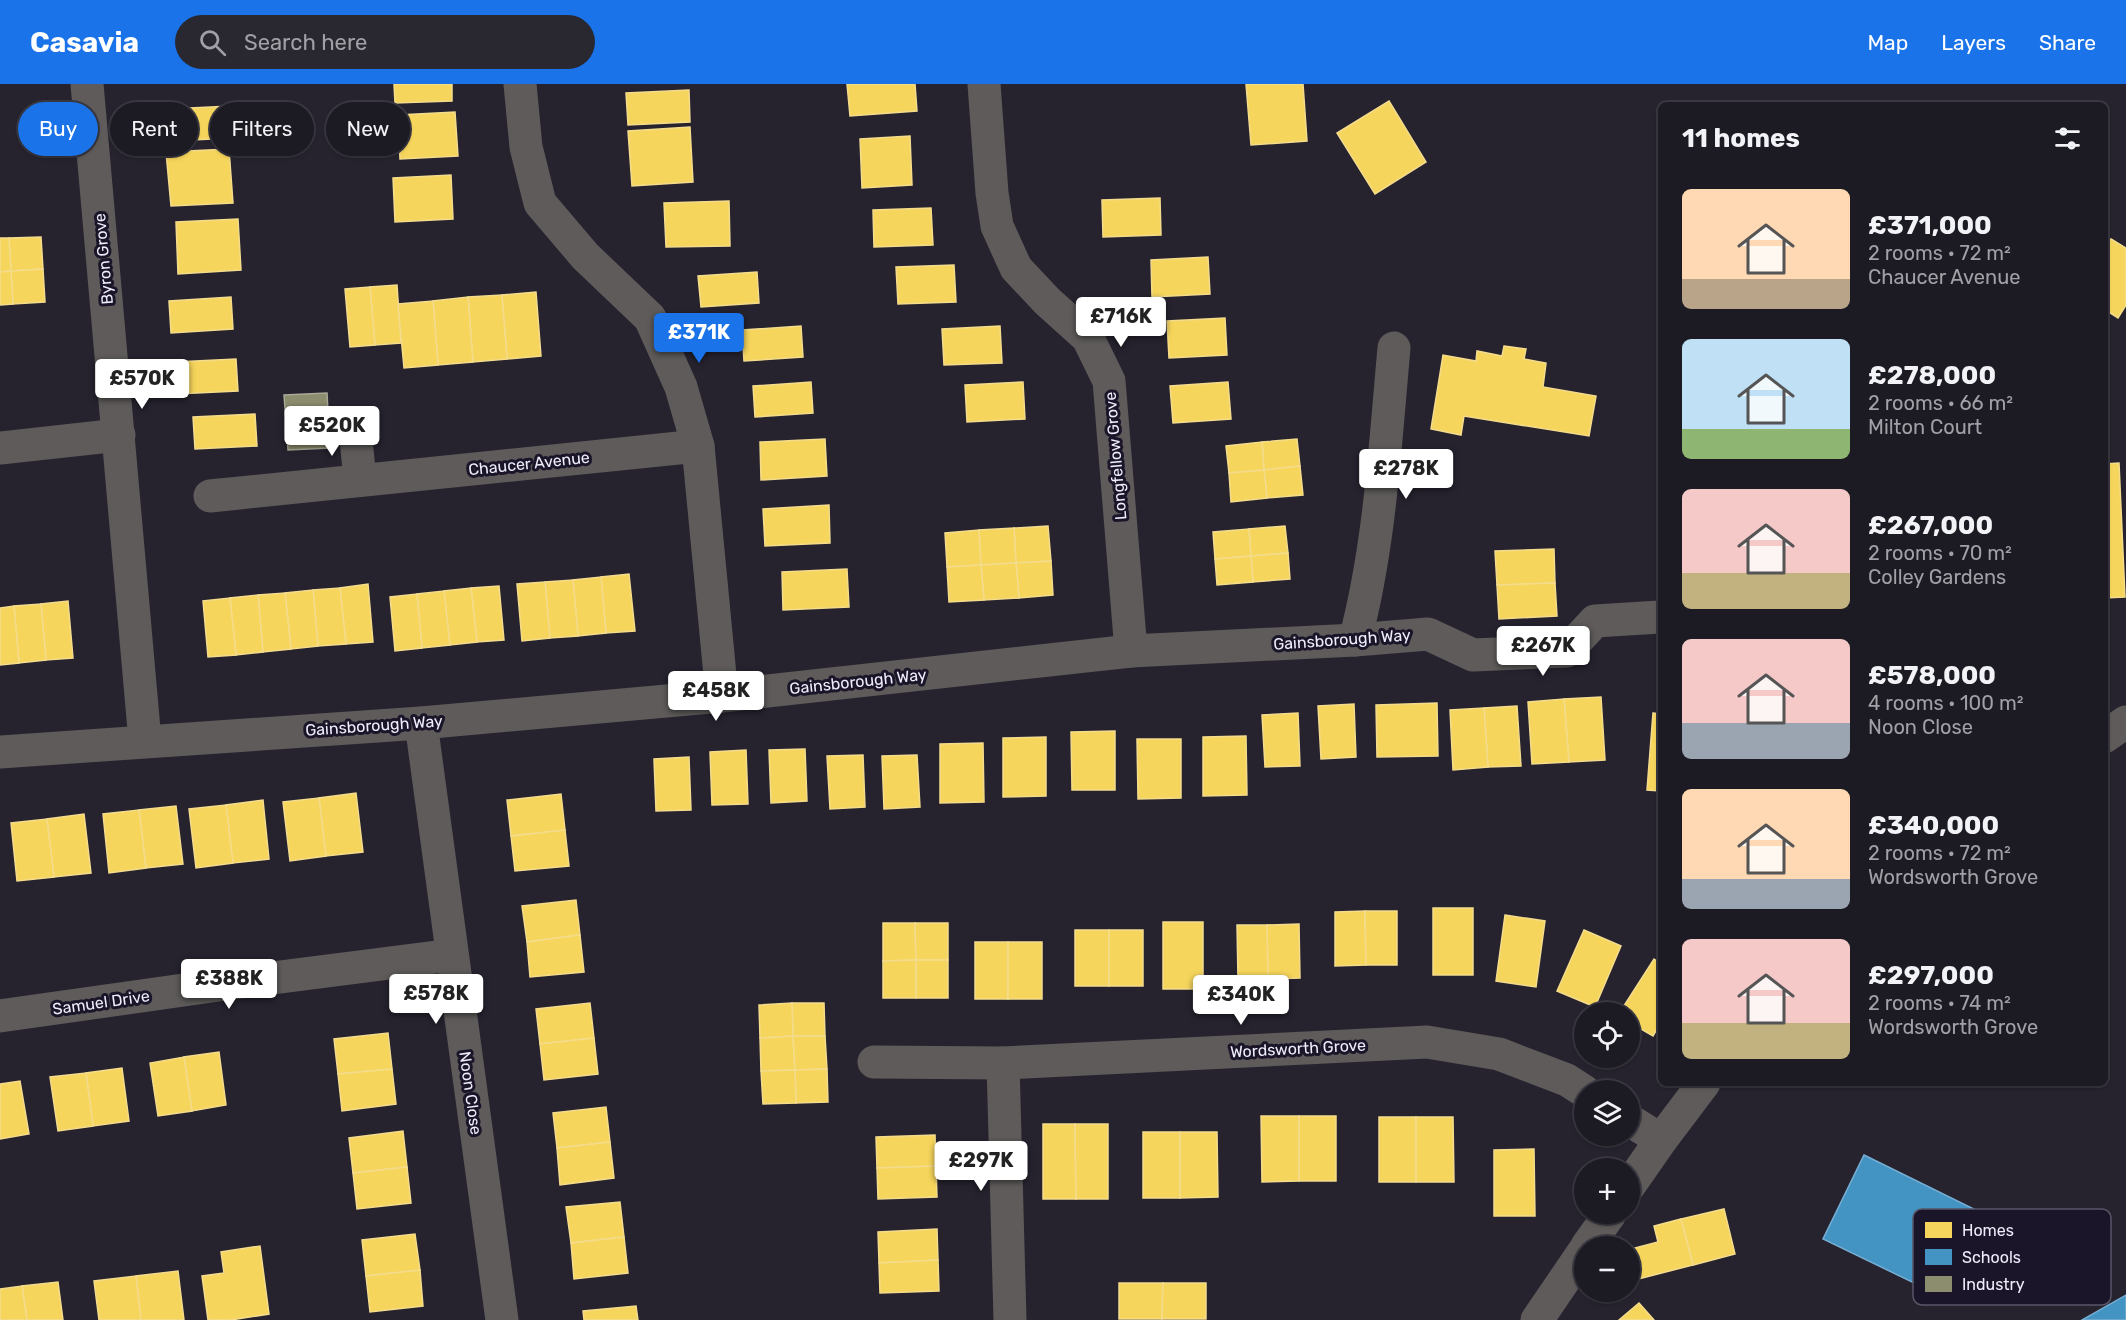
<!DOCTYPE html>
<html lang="en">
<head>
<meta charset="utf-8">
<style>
	:root { --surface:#1c1a23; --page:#292730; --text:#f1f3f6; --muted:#a0a1a6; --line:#3a3841; --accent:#1a73e8 }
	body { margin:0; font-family:Rubik,sans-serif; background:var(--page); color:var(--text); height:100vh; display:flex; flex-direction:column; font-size:22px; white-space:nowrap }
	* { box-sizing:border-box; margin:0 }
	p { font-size:20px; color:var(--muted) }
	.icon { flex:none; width:33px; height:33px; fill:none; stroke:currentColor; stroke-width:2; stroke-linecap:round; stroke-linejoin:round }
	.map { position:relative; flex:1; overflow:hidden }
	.drawer { position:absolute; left:1658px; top:18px; width:450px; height:984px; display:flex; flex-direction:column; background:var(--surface); border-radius:9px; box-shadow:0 2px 4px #0004,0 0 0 2px var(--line) }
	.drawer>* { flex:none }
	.hud { position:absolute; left:18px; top:18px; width:570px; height:54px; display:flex; gap:12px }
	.buttons { position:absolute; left:1574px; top:918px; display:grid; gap:12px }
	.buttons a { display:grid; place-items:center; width:66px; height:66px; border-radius:50%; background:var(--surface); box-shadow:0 2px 4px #0004,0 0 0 2px var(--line); font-size:30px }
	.price { position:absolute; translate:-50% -51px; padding:0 14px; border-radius:6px; background:#fff; color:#222; font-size:20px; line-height:39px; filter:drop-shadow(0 2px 3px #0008) }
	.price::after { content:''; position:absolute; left:50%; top:36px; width:18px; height:14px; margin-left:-9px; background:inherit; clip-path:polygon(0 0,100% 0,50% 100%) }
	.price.on { background:var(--accent); color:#fff }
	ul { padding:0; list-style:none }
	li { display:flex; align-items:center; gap:18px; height:150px; padding:0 24px }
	li span { display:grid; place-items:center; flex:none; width:168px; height:120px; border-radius:9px; color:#555 }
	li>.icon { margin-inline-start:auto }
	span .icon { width:72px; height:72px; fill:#fffc; stroke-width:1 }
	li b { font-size:26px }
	h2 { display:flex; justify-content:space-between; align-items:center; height:72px; padding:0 24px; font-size:26px }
	.pill { padding:0 21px; border-radius:27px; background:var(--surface); box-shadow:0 2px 4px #0004,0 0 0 2px var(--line); font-size:21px; line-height:54px }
	.pill.on { background:var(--accent); color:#fff }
	header { display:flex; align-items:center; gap:36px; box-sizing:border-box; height:84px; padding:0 30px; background:var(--accent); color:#fff }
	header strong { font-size:28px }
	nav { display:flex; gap:33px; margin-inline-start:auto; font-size:21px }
	.search { width:420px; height:54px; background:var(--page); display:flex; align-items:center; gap:15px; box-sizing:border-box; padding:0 21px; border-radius:33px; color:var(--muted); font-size:22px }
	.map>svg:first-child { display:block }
	.homes { fill:#f6d55c; stroke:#f4dc8c; stroke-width:1.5 }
	.schools { fill:#4393c3; stroke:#77aed4; stroke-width:1.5 }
	.industry { fill:#8c8c6e; stroke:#aaa998; stroke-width:1.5 }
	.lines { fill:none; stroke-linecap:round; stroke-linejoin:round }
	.minor { stroke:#5e5b5a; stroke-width:33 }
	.labels { text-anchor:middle; stroke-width:6; stroke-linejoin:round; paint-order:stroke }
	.street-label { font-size:16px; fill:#efedfb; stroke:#1a1529 }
	.key { fill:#1a1529; stroke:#5a5668; stroke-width:1.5 }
	.key-label { font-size:16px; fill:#efedfb }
</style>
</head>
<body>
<header>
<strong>Casavia</strong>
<div class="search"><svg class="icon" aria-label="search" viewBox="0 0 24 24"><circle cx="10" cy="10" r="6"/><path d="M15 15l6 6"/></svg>Search here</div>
<nav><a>Map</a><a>Layers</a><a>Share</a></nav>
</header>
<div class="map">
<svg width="2126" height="1236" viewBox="0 0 2126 1236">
	<rect width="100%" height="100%" fill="#26232f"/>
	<g class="homes">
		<polygon points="394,0 452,0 452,17 395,19"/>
		<polygon points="847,0 915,0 917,27 850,32"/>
		<polygon points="1246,0 1303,0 1307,57 1251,61"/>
		<polygon points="689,6 690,38 628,41 626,9"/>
		<polygon points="1389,17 1426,78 1375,110 1337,49"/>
		<polygon points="231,22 233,54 171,57 169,25"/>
		<polygon points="455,28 458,72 400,75 398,31"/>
		<polygon points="690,43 693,98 632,102 628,47"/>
		<polygon points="910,52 912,101 862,104 860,55"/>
		<polygon points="229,65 233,119 171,122 166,68"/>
		<polygon points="451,91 453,135 395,138 393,94"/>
		<polygon points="1160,114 1161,151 1103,153 1102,116"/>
		<polygon points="729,117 730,162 666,163 664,119"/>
		<polygon points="931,124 933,161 874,163 873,126"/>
		<polygon points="238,135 241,186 178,190 176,138"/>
		<polygon points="41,153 43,185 11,187 9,154"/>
		<polygon points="0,154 9,154 11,187 0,188"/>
		<polygon points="2111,155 2126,164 2126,221 2118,234 2104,225 2104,165"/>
		<polygon points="1208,173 1210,210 1152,213 1151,176"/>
		<polygon points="954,181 956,218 898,220 896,183"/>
		<polygon points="43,185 45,218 13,220 11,187"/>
		<polygon points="11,187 13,220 0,221 0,188"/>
		<polygon points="757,188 759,219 701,223 698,192"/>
		<polygon points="397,201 401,259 375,261 370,203"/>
		<polygon points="370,203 375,261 350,263 345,205"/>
		<polygon points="536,208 541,272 507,275 502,211"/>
		<polygon points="502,211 507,275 473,278 468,213"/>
		<polygon points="231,213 233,245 171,249 169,217"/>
		<polygon points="468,213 473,278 438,281 433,217"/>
		<polygon points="433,217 438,281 404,284 398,220"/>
		<polygon points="1225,234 1227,271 1169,274 1167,237"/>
		<polygon points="801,242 803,273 744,277 742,246"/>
		<polygon points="1000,242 1002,279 944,281 942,245"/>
		<polygon points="1504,262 1526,265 1524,275 1546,279 1543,303 1596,312 1589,352 1464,332 1461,351 1431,345 1443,271 1476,277 1477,267 1502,272"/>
		<polygon points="236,275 238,307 176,310 175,278"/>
		<polygon points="811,298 813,329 755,333 753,302"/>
		<polygon points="1023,298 1025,335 967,338 965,301"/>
		<polygon points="1228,298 1231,335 1173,339 1170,302"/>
		<polygon points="255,330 257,362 195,365 193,333"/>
		<polygon points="825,355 827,392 761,396 760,358"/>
		<polygon points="1297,355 1300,382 1264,386 1262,358"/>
		<polygon points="1262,358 1264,386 1229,389 1226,362"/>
		<polygon points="2119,379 2125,513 2104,514 2104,380"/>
		<polygon points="1300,382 1303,411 1267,414 1264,386"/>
		<polygon points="1264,386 1267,414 1231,418 1229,389"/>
		<polygon points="829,421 830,459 765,462 763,425"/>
		<polygon points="1048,442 1051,477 1016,479 1014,444"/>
		<polygon points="1285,442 1288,469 1251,472 1249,445"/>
		<polygon points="1014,444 1016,479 981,481 979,446"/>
		<polygon points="1249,445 1251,472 1215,475 1213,448"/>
		<polygon points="979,446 981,481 947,483 945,449"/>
		<polygon points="1554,465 1555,499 1497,501 1495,467"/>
		<polygon points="1288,469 1290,495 1253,498 1251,472"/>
		<polygon points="1251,472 1253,498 1217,501 1215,475"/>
		<polygon points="1051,477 1053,511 1019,514 1016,479"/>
		<polygon points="1016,479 1019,514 984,516 981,481"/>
		<polygon points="981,481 984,516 949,518 947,483"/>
		<polygon points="847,485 849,523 783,526 782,488"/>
		<polygon points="629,490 635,547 606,549 601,493"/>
		<polygon points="601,493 606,549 578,552 573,496"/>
		<polygon points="573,496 578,552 550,554 545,498"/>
		<polygon points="545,498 550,554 522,557 517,500"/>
		<polygon points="1555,499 1557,532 1499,535 1497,501"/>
		<polygon points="368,500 373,558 346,560 340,504"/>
		<polygon points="499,502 504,556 477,558 471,504"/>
		<polygon points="340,504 346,560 318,562 313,506"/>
		<polygon points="471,504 477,558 450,561 444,507"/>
		<polygon points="313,506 318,562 291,565 285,509"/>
		<polygon points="444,507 450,561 422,564 417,510"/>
		<polygon points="285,509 291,565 263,568 258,511"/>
		<polygon points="417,510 422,564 395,567 390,513"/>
		<polygon points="258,511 263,568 236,571 230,514"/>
		<polygon points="230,514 236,571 208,573 203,517"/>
		<polygon points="68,517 73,574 46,576 41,520"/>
		<polygon points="41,520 46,576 19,579 14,522"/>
		<polygon points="14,522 19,579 0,581 0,524"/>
		<polygon points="1601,613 1605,676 1569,678 1564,615"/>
		<polygon points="1564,615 1569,678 1532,680 1528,618"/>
		<polygon points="1437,619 1438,672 1377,673 1376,621"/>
		<polygon points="1354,620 1356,673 1321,675 1318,622"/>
		<polygon points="1517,622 1521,682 1488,683 1484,624"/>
		<polygon points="1484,624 1488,683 1453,686 1450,626"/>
		<polygon points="1298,629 1300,682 1265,683 1262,631"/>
		<polygon points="1653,629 1660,630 1660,707 1647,706"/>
		<polygon points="1115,647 1115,706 1072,706 1071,648"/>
		<polygon points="1246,652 1247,711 1203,712 1203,653"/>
		<polygon points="1046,653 1046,712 1003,713 1003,654"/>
		<polygon points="1137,655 1181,655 1181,714 1138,715"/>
		<polygon points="983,659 984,718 940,719 940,660"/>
		<polygon points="805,665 807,717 771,719 769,666"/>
		<polygon points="746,666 748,720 712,721 710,668"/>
		<polygon points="863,671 865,723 830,725 827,672"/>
		<polygon points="917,671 920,723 884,725 882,672"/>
		<polygon points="689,673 691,726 656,727 654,675"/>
		<polygon points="356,709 363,768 326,772 319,714"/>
		<polygon points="561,710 565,746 511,752 507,716"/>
		<polygon points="319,714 326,772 290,777 283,718"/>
		<polygon points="263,716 269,775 233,779 226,721"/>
		<polygon points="226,721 233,779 196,784 189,725"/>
		<polygon points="176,722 183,780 146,784 139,726"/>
		<polygon points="139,726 146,784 109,789 103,730"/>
		<polygon points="84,730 91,789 54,793 47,735"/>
		<polygon points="47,735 54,793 17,797 11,739"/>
		<polygon points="565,746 569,782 515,787 511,752"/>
		<polygon points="576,816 580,851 527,858 522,822"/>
		<rect x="1433" y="824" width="40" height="67"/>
		<polygon points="1365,827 1366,881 1335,882 1335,828"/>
		<polygon points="1365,827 1397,827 1397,881 1366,881"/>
		<polygon points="1505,831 1545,837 1536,903 1496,897"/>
		<rect x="1163" y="838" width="40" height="67"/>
		<polygon points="883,839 915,839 916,876 883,877"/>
		<polygon points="915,839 948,839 948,876 916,876"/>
		<polygon points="1299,840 1300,894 1268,895 1267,841"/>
		<polygon points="1237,841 1267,841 1268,895 1238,895"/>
		<rect x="1075" y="846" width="34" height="56"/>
		<rect x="1109" y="846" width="34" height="56"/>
		<polygon points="1584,846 1621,862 1595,923 1557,907"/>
		<polygon points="580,851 584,888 530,893 527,858"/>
		<rect x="975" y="858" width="33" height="57"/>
		<rect x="1008" y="858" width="34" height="57"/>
		<polygon points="1654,875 1660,879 1660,940 1653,952 1629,938 1629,928 1620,928"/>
		<rect x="916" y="876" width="32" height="38"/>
		<polygon points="916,876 916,914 883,914 883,877"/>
		<polygon points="590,919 594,954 540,960 536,925"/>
		<polygon points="792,919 824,919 825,952 793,952"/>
		<polygon points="792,919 793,952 760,954 759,921"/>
		<polygon points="388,949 392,985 338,990 334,955"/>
		<polygon points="793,952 795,986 761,987 760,954"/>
		<polygon points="793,952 825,952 827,985 795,986"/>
		<polygon points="594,954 598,990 544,996 540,960"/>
		<polygon points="219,968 226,1021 192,1027 184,973"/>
		<polygon points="184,973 192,1027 158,1032 150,979"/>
		<polygon points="122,984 129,1037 93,1042 86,989"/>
		<polygon points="392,985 396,1020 342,1027 338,990"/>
		<polygon points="827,985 828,1018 796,1019 795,986"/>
		<polygon points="795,986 796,1019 763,1020 761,987"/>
		<polygon points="86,989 93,1042 58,1047 50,993"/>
		<polygon points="20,997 29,1050 0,1055 0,1000"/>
		<polygon points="606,1023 610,1058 557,1064 553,1029"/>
		<polygon points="1261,1032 1299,1032 1299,1097 1262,1098"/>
		<rect x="1299" y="1032" width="37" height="65"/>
		<rect x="1379" y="1033" width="37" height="65"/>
		<polygon points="1416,1033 1453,1033 1454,1098 1416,1098"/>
		<polygon points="1043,1040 1075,1040 1076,1115 1043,1115"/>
		<polygon points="1075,1040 1108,1040 1108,1115 1076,1115"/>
		<polygon points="403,1047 407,1083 353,1089 349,1054"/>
		<rect x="1143" y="1048" width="37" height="66"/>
		<polygon points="1180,1048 1217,1048 1218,1113 1180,1114"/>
		<polygon points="935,1051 936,1082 877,1084 876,1053"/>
		<polygon points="610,1058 614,1094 560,1101 557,1064"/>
		<polygon points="1534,1065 1535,1132 1494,1132 1494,1066"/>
		<polygon points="936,1082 937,1113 878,1115 877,1084"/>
		<polygon points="407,1083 411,1119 357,1125 353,1089"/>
		<polygon points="620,1118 624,1153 571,1159 566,1123"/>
		<polygon points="1724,1125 1735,1170 1693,1181 1681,1135"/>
		<polygon points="1681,1135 1693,1181 1638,1195 1631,1165 1658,1158 1654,1142"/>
		<polygon points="937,1145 938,1176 879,1179 878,1148"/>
		<polygon points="415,1150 420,1186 366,1192 362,1156"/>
		<polygon points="624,1153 628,1189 574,1195 571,1159"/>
		<polygon points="260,1162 269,1230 231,1236 208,1236 202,1192 224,1189 221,1168"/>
		<polygon points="938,1176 939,1207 880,1209 879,1179"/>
		<polygon points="420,1186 423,1222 370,1228 366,1192"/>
		<polygon points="178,1187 184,1236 141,1236 136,1192"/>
		<polygon points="136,1192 141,1236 99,1236 94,1197"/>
		<polygon points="58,1198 63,1236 27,1236 22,1202"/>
		<polygon points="1119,1199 1163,1199 1162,1235 1119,1235"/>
		<polygon points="1163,1199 1206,1199 1206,1235 1162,1235"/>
		<polygon points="22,1202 27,1236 0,1236 0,1205"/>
		<polygon points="1639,1219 1654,1236 1619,1236"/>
		<polygon points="636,1222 638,1236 584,1236 583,1227"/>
	</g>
	<g class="schools">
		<polygon points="1864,1071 1978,1127 1937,1210 1823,1155"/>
		<polygon points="2126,1211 2126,1236 2082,1236"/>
	</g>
	<polygon class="industry" points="327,309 330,364 288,366 284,311"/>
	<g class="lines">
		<g class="minor">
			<polyline points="87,0 145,657"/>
			<polyline points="520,0 526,63 540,119 585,172 650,234 681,303 698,362 722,612"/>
			<polyline points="984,0 992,109 997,142 1016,184 1047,217 1088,254 1109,297 1131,567"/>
			<polyline points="355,345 360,396"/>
			<polyline points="0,364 119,351"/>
			<polyline points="210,412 698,362"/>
			<path d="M 1355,556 C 1380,461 1385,362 1394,264"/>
			<polyline points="421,639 502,1236"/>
			<polyline points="2104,653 2126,638"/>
			<polyline points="0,668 421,639 722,612 1131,567 1355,556 1428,550 1473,571 1567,567 1595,537 1660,533"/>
			<polyline points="0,932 233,899 452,871"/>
			<polyline points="874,978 1003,979 1427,958 1499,970 1567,996 1584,1007"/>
			<polyline points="1003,979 1010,1236"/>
			<polyline points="1629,1036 1661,1056"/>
			<polyline points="1629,1102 1661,1056 1704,999"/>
			<polyline points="1587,1162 1610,1130"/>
			<polyline points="1537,1236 1584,1167"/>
		</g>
	</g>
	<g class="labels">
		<g class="street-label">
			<text transform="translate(103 175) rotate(-95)" y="6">Byron Grove</text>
			<text transform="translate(1115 372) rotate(-95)" y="6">Longfellow Grove</text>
			<text transform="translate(529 379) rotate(-6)" y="6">Chaucer Avenue</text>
			<text transform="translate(1342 555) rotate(-4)" y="6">Gainsborough Way</text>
			<text transform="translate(858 597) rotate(-6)" y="6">Gainsborough Way</text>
			<text transform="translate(374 641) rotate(-4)" y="6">Gainsborough Way</text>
			<text transform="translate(101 918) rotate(-8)" y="6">Samuel Drive</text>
			<text transform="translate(1298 964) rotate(-3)" y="6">Wordsworth Grove</text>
			<text transform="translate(471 1009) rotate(82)" y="6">Noon Close</text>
		</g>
	</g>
	<rect x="1913" y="1125" width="198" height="96" rx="9" class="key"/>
	<rect x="1925" y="1138" width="27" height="16" fill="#f6d55c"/>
	<rect x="1925" y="1165" width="27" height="16" fill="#4393c3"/>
	<rect x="1925" y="1192" width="27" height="16" fill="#8c8c6e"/>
	<g class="key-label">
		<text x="1962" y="1152">Homes</text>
		<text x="1962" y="1179">Schools</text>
		<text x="1962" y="1206">Industry</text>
	</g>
</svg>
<div class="buttons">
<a><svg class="icon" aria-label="locate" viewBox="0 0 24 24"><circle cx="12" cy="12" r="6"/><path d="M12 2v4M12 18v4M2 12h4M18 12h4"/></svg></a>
<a><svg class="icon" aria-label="layers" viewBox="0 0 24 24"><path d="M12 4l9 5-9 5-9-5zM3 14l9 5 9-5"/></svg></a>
<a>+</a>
<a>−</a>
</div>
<b class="price" style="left:1121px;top:264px">£716K</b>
<b class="price on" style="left:699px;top:280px">£371K</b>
<b class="price" style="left:142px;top:326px">£570K</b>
<b class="price" style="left:332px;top:373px">£520K</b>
<b class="price" style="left:1406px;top:416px">£278K</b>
<b class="price" style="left:1543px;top:593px">£267K</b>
<b class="price" style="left:716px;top:638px">£458K</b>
<b class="price" style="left:229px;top:926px">£388K</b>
<b class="price" style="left:436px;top:941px">£578K</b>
<b class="price" style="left:1241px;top:942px">£340K</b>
<b class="price" style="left:981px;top:1108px">£297K</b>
<div class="hud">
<a class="pill on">Buy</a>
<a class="pill">Rent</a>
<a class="pill">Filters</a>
<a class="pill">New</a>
</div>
<section class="drawer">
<h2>11 homes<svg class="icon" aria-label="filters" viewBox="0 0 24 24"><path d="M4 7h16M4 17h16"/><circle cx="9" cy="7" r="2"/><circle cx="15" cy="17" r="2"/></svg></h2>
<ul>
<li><span style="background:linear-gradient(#ffd9b3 75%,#b9a48a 0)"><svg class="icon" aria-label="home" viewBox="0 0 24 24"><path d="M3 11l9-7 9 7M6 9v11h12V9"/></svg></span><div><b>£371,000</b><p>2 rooms · 72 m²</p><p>Chaucer Avenue</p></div></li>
<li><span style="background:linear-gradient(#bfe0f5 75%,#8fb573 0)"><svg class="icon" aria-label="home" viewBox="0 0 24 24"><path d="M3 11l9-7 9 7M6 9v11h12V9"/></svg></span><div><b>£278,000</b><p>2 rooms · 66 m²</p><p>Milton Court</p></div></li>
<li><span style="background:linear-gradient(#f6c9c9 70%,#c2b280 0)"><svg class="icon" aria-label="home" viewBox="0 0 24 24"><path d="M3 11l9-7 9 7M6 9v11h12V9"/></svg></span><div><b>£267,000</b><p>2 rooms · 70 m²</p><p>Colley Gardens</p></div></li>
<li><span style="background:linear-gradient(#f6c9c9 70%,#9aa5b1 0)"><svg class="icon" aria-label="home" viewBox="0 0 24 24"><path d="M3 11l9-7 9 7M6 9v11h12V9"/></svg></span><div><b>£578,000</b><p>4 rooms · 100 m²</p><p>Noon Close</p></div></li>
<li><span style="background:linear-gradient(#ffd9b3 75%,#9aa5b1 0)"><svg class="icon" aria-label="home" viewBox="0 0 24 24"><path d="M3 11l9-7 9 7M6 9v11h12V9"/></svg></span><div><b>£340,000</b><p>2 rooms · 72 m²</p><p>Wordsworth Grove</p></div></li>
<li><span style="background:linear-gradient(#f6c9c9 70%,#c2b280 0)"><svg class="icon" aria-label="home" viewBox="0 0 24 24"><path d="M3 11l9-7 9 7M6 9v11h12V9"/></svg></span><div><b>£297,000</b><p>2 rooms · 74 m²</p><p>Wordsworth Grove</p></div></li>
</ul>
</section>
</div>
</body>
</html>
